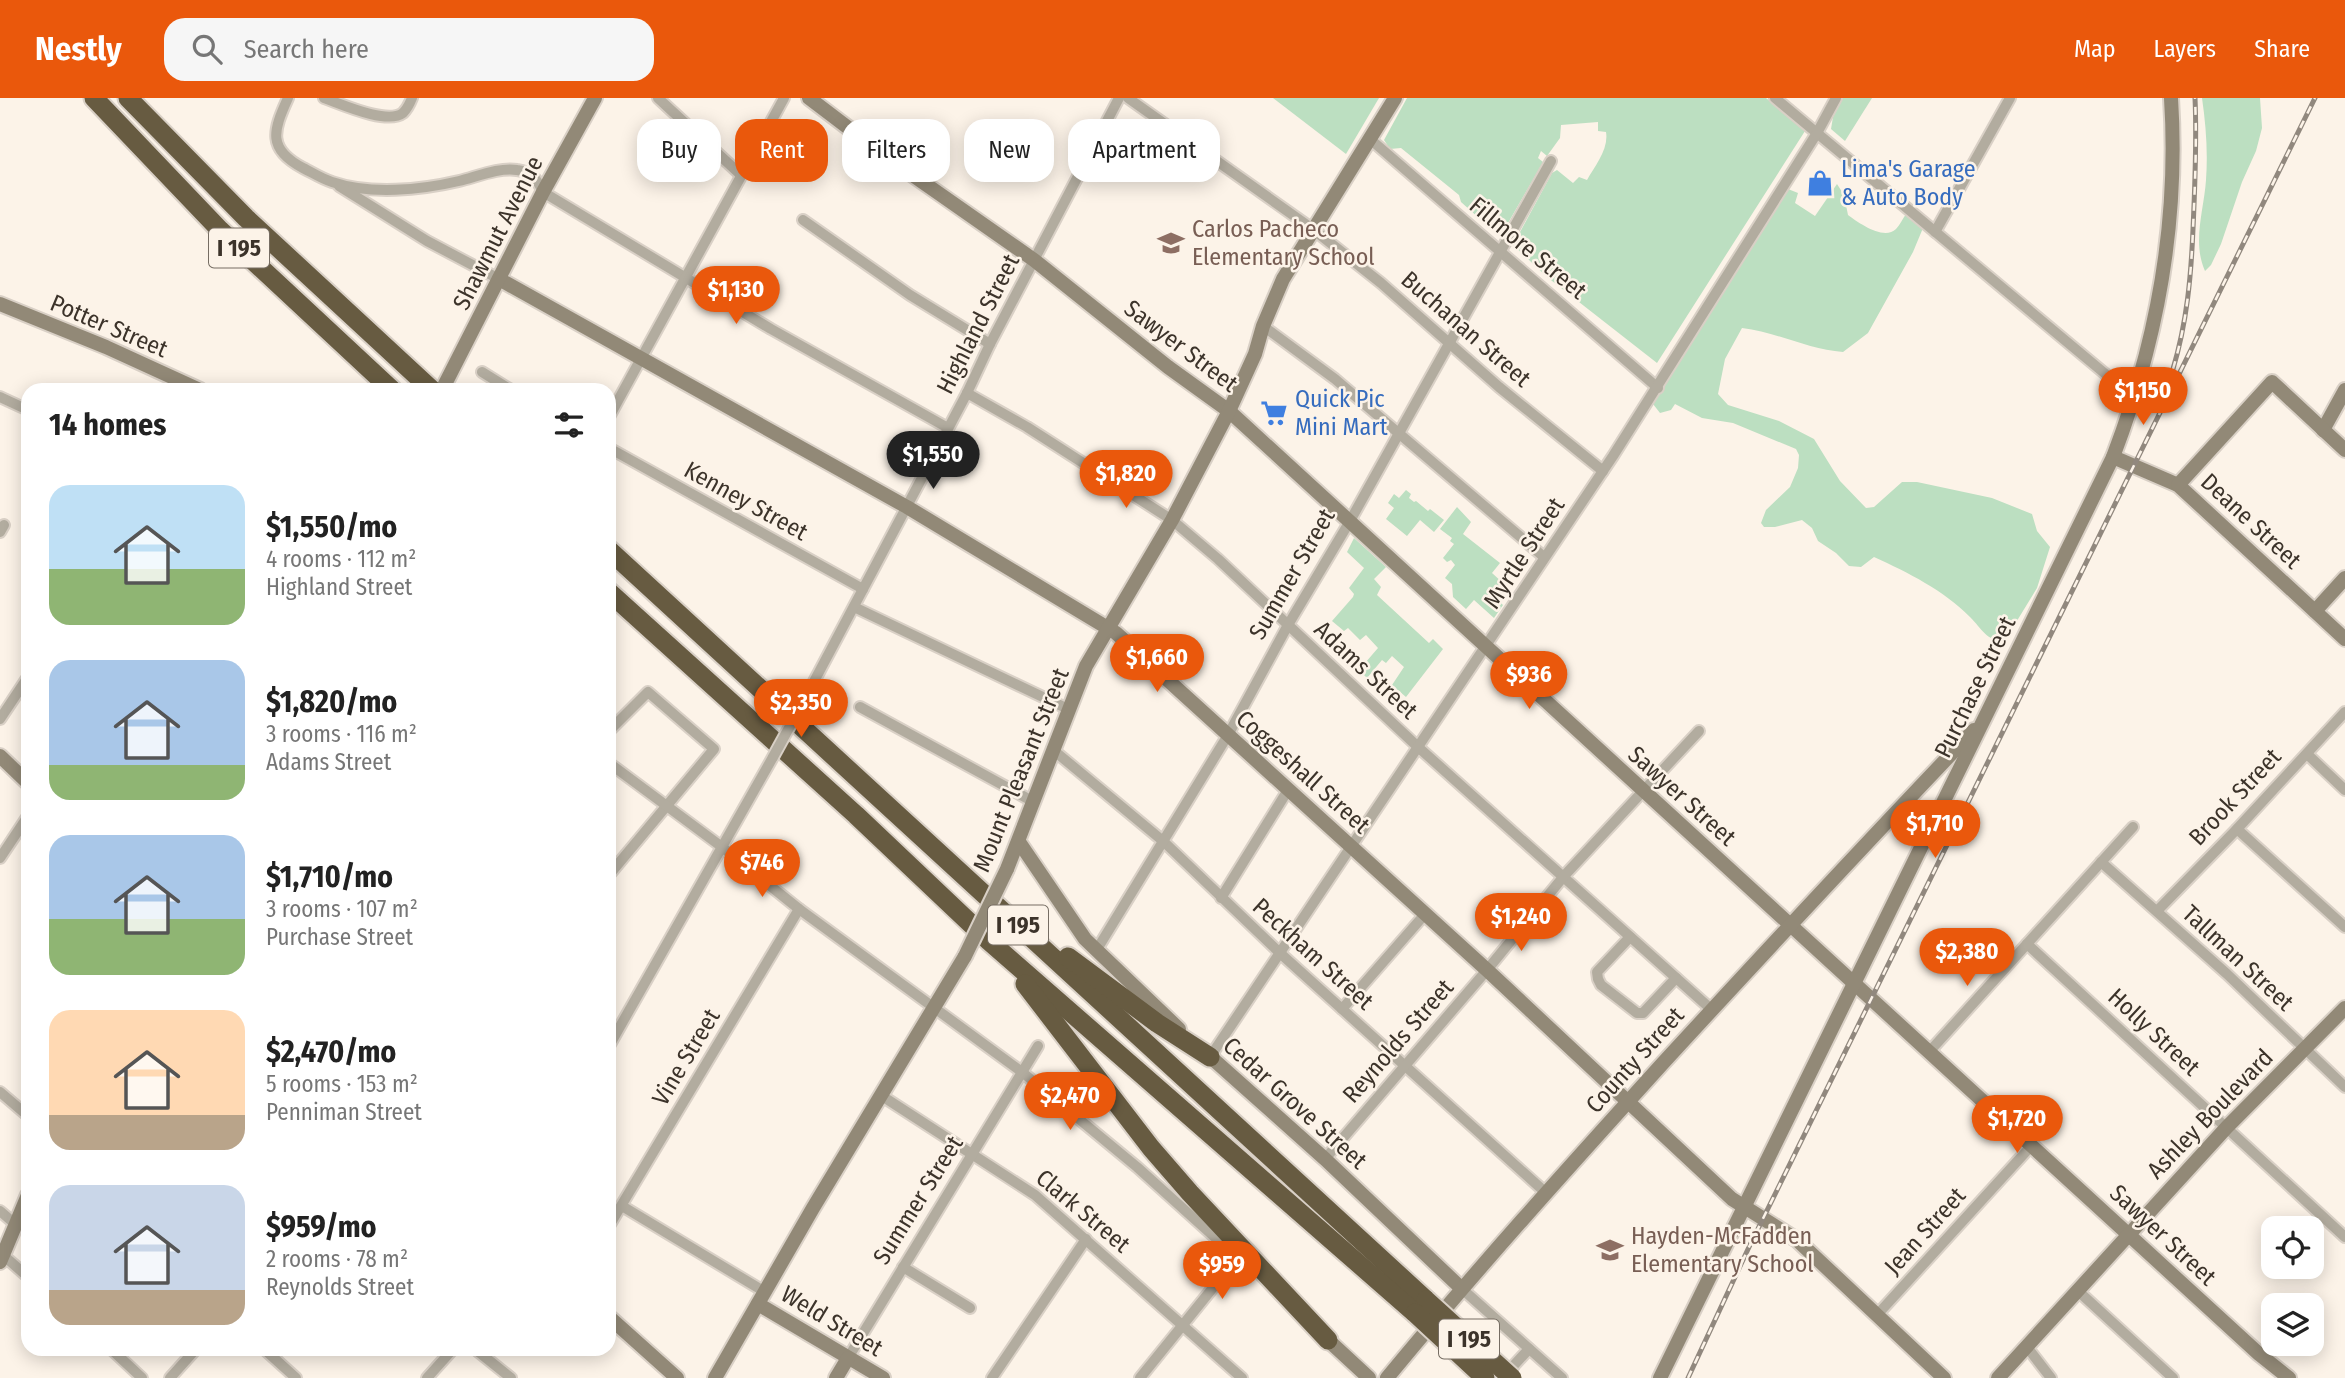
<!DOCTYPE html>
<html lang="en">
<head>
<meta charset="utf-8">
<style>
	:root { --surface:#fff; --page:#f6f6f6; --text:#222; --muted:#767676; --accent:#ea580c }
	body { margin:0; font-family:"Fira Sans Condensed",sans-serif; background:var(--page); color:var(--text); height:100vh; display:flex; flex-direction:column; font-size:26px; white-space:nowrap }
	* { box-sizing:border-box; margin:0 }
	p { font-size:23px; color:var(--muted) }
	.icon { flex:none; width:38px; height:38px; fill:none; stroke:currentColor; stroke-width:2; stroke-linecap:round; stroke-linejoin:round }
	.map { position:relative; flex:1; overflow:hidden }
	.sheet { position:absolute; left:21px; top:285px; width:595px; height:973px; display:flex; flex-direction:column; background:var(--surface); border-radius:21px; box-shadow:0 4px 18px #0003 }
	.sheet>* { flex:none }
	.guide { position:absolute; left:637px; top:21px; width:665px; height:63px; display:flex; gap:14px }
	.fabs { position:absolute; left:2261px; top:1118px; display:grid; gap:14px }
	.fabs a { display:grid; place-items:center; width:63px; height:63px; border-radius:14px; background:var(--surface); box-shadow:0 4px 18px #0003; font-size:35px }
	.price { position:absolute; translate:-50% -60px; padding:0 16px; border-radius:24px; background:var(--accent); color:#fff; font-size:23px; line-height:46px; filter:drop-shadow(0 2px 4px #0008) }
	.price::after { content:''; position:absolute; left:50%; top:42px; width:21px; height:16px; margin-left:-10px; background:inherit; clip-path:polygon(0 0,100% 0,50% 100%) }
	.price.current { background:#222; color:#fff }
	ul { padding:0; list-style:none }
	li { display:flex; align-items:center; gap:21px; height:175px; padding:0 28px }
	li span { display:grid; place-items:center; flex:none; width:196px; height:140px; border-radius:21px; color:#555 }
	li>.icon { margin-inline-start:auto }
	span .icon { width:84px; height:84px; fill:#fffc; stroke-width:1 }
	li b { font-size:30px }
	h2 { display:flex; justify-content:space-between; align-items:center; height:84px; padding:0 28px; font-size:30px }
	.tag { padding:0 24px; border-radius:21px; background:var(--surface); box-shadow:0 4px 18px #0003; font-size:24px; line-height:63px }
	.tag.current { background:var(--accent); color:#fff }
	header { display:flex; align-items:center; gap:42px; box-sizing:border-box; height:98px; padding:0 35px; background:var(--accent); color:#fff }
	header strong { font-size:33px }
	nav { display:flex; gap:38px; margin-inline-start:auto; font-size:24px }
	.search { width:490px; height:63px; background:var(--page); display:flex; align-items:center; gap:18px; box-sizing:border-box; padding:0 24px; border-radius:21px; color:var(--muted); font-size:26px }
	.map>svg:first-child { display:block }
	.green { fill:#bcdfc1 }
	.lines { fill:none; stroke-linecap:round; stroke-linejoin:round }
	.street-casing { stroke:#d9d0c6; stroke-width:14 }
	.secondary-casing { stroke:#d9d0c6; stroke-width:18 }
	.highway-casing { stroke:#d9d0c6; stroke-width:23 }
	.street { stroke:#b2ac9f; stroke-width:10 }
	.secondary { stroke:#928977; stroke-width:14 }
	.highway { stroke:#675b41; stroke-width:19 }
	.rail-casing { stroke:#91887e; stroke-width:5 }
	.rail { stroke:#fcf3e8; stroke-width:2.5; stroke-dasharray:8; stroke-linecap:butt }
	.street-bridge-casing { stroke:#d9d0c6; stroke-width:14; stroke-linecap:butt }
	.secondary-bridge-casing { stroke:#d9d0c6; stroke-width:18; stroke-linecap:butt }
	.highway-bridge-casing { stroke:#d9d0c6; stroke-width:23; stroke-linecap:butt }
	.street-bridge { stroke:#b2ac9f; stroke-width:10 }
	.secondary-bridge { stroke:#928977; stroke-width:14 }
	.highway-bridge { stroke:#675b41; stroke-width:19 }
	.labels { text-anchor:middle; stroke-width:5; stroke-linejoin:round; paint-order:stroke }
	.shield { fill:#fcf3e8; stroke:#766d63; stroke-width:2 }
	.shield-label { font-size:23px; font-weight:bold; fill:#3c332a }
	.shop-label { font-size:24px; fill:#366cbe; stroke:#fcf3e8; text-anchor:start }
	.education-label { font-size:24px; fill:#785e54; stroke:#fcf3e8; text-anchor:start }
	.street-label { font-size:24px; fill:#3c332a; stroke:#fcf3e8 }
</style>
</head>
<body>
<header>
<strong>Nestly</strong>
<div class="search"><svg class="icon" aria-label="search" viewBox="0 0 24 24"><circle cx="10" cy="10" r="6"/><path d="M15 15l6 6"/></svg>Search here</div>
<nav><a>Map</a><a>Layers</a><a>Share</a></nav>
</header>
<div class="map">
<svg width="2345" height="1280" viewBox="0 0 2345 1280">
	<rect width="100%" height="100%" fill="#fcf3e8"/>
	<g class="green">
		<polygon points="1273,0 1379,0 1346,56"/>
		<path d="M 1407,0 L 1766,0 L 1805,33 L 1657,265 L 1547,179 L 1513,147 L 1552,75 L 1557,72 L 1573,85 L 1579,79 L 1587,82 C 1595,68 1609,51 1606,34 L 1598,33 L 1598,24 L 1561,27 L 1560,40 L 1547,58 L 1541,53 L 1538,60 L 1543,64 L 1542,66 L 1500,139 L 1461,104 L 1459,97 L 1401,50 L 1390,51 L 1384,42 Z"/>
		<polygon points="1843,0 1872,0 1845,43 1831,31 1833,19"/>
		<path d="M 2202,0 L 2260,0 L 2262,30 L 2256,53 L 2242,84 L 2221,146 L 2211,167 L 2205,173 C 2192,144 2204,112 2206,82 C 2208,55 2206,27 2202,0 Z"/>
		<path d="M 1837,86 L 1844,97 L 1848,117 C 1859,125 1884,143 1896,131 C 1900,127 1903,120 1906,116 L 1923,130 L 1913,154 L 1868,235 L 1843,254 C 1809,252 1777,234 1742,230 L 1725,261 L 1718,296 L 1728,307 L 1779,323 L 1814,341 L 1840,383 L 1866,410 L 1874,409 L 1902,384 L 1917,384 L 1992,400 L 2032,416 L 2037,433 L 2050,449 L 2037,490 L 2004,544 C 1986,542 1982,531 1970,519 C 1943,492 1909,475 1874,459 L 1861,469 L 1849,468 L 1836,455 L 1818,443 L 1812,430 L 1802,422 L 1775,429 L 1764,429 L 1761,425 L 1766,412 L 1790,389 L 1798,370 L 1799,357 L 1796,351 L 1733,325 L 1702,320 L 1675,306 L 1671,312 L 1660,315 L 1653,306 L 1788,91 L 1798,95 L 1795,105 L 1815,118 Z"/>
		<polygon points="1406,392 1411,396 1409,400 1414,404 1416,403 1428,413 1430,411 1444,422 1434,434 1420,422 1407,438 1386,421 1394,410 1388,405 1394,396 1399,400"/>
		<polygon points="1457,409 1471,424 1463,436 1500,465 1492,475 1503,485 1493,497 1503,507 1494,520 1474,502 1466,511 1453,499 1452,486 1445,480 1455,467 1451,462 1447,464 1443,460 1454,446 1450,443 1452,440 1440,431"/>
		<polygon points="1354,440 1386,469 1374,481 1381,489 1377,497 1429,545 1433,541 1443,551 1406,599 1392,587 1404,569 1392,558 1386,565 1382,562 1367,580 1359,572 1378,550 1366,537 1360,542 1348,530 1344,533 1332,523 1353,499 1354,496 1349,490 1364,470 1347,454"/>
	</g>
	<g class="lines">
		<g class="street-casing">
			<g id="street">
				<path d="M 288,0 C 273,33 267,51 303,70 C 313,75 322,81 332,84 C 370,97 421,92 459,83 C 476,79 499,69 517,72 C 532,74 537,81 543,94 L 771,231 L 948,330"/>
				<path d="M 324,0 C 341,6 387,27 403,15 C 407,11 410,5 412,0"/>
				<polyline points="658,0 741,77"/>
				<polyline points="1128,0 1314,132 1381,185 1499,289 1603,373"/>
				<polyline points="1775,0 2133,299"/>
				<polyline points="1370,41 1658,290"/>
				<polyline points="339,88 427,143 499,181"/>
				<polyline points="803,122 910,197 990,246"/>
				<polyline points="1935,134 2010,0"/>
				<polyline points="1263,228 1335,281 1544,459"/>
				<polyline points="482,274 511,292"/>
				<polyline points="967,295 1027,329 1172,422 1218,461 1418,649 1712,912"/>
				<polyline points="0,299 28,312"/>
				<polyline points="609,319 784,0"/>
				<polyline points="609,350 863,491"/>
				<polyline points="0,434 4,427"/>
				<polyline points="854,509 1068,611"/>
				<polyline points="801,608 967,295 990,246 1119,0"/>
				<polyline points="860,609 1032,703"/>
				<polyline points="0,621 28,579"/>
				<polyline points="609,633 648,594 714,651 609,777"/>
				<polyline points="1052,651 1163,743 1281,856 1545,1094"/>
				<polyline points="2307,656 2345,692"/>
				<polyline points="609,665 722,749 799,811 1022,974 1137,1069 1249,1170"/>
				<polyline points="2237,731 2345,829"/>
				<polyline points="0,760 28,718"/>
				<polyline points="2101,764 2227,876 2345,989"/>
				<polyline points="1221,800 1288,692"/>
				<polyline points="2157,813 2237,731 2345,614"/>
				<polyline points="1630,839 1597,874 1598,881 1601,887 1637,915 1643,915 1676,880"/>
				<polyline points="2027,846 2345,1139"/>
				<polyline points="1096,853 1228,637 1288,527 1350,423 1551,63"/>
				<polyline points="1342,911 1426,815"/>
				<polyline points="609,948 773,659"/>
				<polyline points="1929,954 2133,729"/>
				<polyline points="1210,959 1613,358 1817,35 1836,0"/>
				<polyline points="0,994 28,1018"/>
				<polyline points="882,998 1035,1097 1242,1280"/>
				<polyline points="1325,1061 1487,872 1564,778 1699,633"/>
				<polyline points="622,1108 765,1194"/>
				<polyline points="0,1113 15,1126"/>
				<polyline points="609,1128 799,811"/>
				<polyline points="3,1157 28,1179"/>
				<polyline points="903,1169 970,1210"/>
				<polyline points="1461,1190 1562,1280"/>
				<polyline points="2077,1192 2173,1280"/>
				<polyline points="1877,1217 2032,1047"/>
				<polyline points="2027,1249 2051,1280"/>
				<polyline points="111,1251 142,1280"/>
				<polyline points="264,1251 296,1280"/>
				<polyline points="475,1251 511,1280"/>
				<polyline points="848,1260 1038,948"/>
				<polyline points="1504,1278 1529,1251"/>
				<polyline points="170,1280 196,1251"/>
				<polyline points="427,1280 453,1251"/>
				<polyline points="992,1280 1086,1141"/>
				<polyline points="1140,1280 1237,1160"/>
			</g>
		</g>
		<g class="secondary-casing">
			<g id="secondary">
				<polyline points="809,0 884,57 1034,162 1168,269 1229,313 2259,1256 2289,1280"/>
				<polyline points="499,181 907,409 1116,535 1487,872 1732,1101 1797,1142 1944,1280"/>
				<polyline points="0,206 106,249 200,292"/>
				<polyline points="442,292 543,94 595,0"/>
				<polyline points="2323,332 2345,292"/>
				<polyline points="2113,359 2178,387 2345,541"/>
				<polyline points="2178,387 2272,284 2345,352"/>
				<polyline points="2315,513 2345,480"/>
				<polyline points="0,658 28,685"/>
				<polyline points="1019,744 1085,841 1179,931"/>
				<polyline points="1007,771 1086,568 1172,422 1229,313 1255,256 1263,228 1283,181 1395,0"/>
				<polyline points="1205,954 1325,1061 1461,1190"/>
				<polyline points="0,1164 28,1097"/>
				<polyline points="758,1206 883,1280"/>
				<polyline points="609,1219 677,1280"/>
				<polyline points="1328,1242 1369,1280"/>
				<polyline points="715,1280 813,1110 965,858"/>
				<polyline points="836,1280 848,1260"/>
				<path d="M 1387,1280 C 1476,1172 1569,1069 1663,965 C 1766,853 1869,742 1974,632"/>
				<path d="M 1660,1280 L 2113,359 C 2157,244 2179,123 2171,0"/>
				<polyline points="1998,1280 2227,1029 2345,910"/>
			</g>
		</g>
		<g class="highway-casing">
			<g id="highway">
				<polyline points="94,0 220,132 392,292"/>
				<polyline points="128,0 246,120 432,292"/>
				<polyline points="609,452 1426,1202"/>
				<polyline points="609,494 856,717 989,843 1415,1215"/>
				<polyline points="1068,859 1157,925 1210,959"/>
				<polyline points="1025,886 1151,1050 1190,1095 1328,1242"/>
			</g>
		</g>
		<use href="#street" class="street"/>
		<use href="#secondary" class="secondary"/>
		<use href="#highway" class="highway"/>
		<g class="rail-casing">
			<g id="rail">
				<path d="M 2173,271 C 2187,224 2191,179 2193,131 C 2195,87 2197,44 2195,0"/>
				<polyline points="1688,1280 1749,1149 2315,0"/>
			</g>
		</g>
		<use href="#rail" class="rail"/>
		<g class="street-bridge-casing">
			<polyline id="street-bridge" points="773,659 801,608"/>
		</g>
		<g class="secondary-bridge-casing">
			<polyline id="secondary-bridge" points="965,858 1007,771"/>
		</g>
		<g class="highway-bridge-casing">
			<g id="highway-bridge">
				<polyline points="1426,1202 1512,1280"/>
				<polyline points="1415,1215 1485,1280"/>
			</g>
		</g>
		<use href="#street-bridge" class="street-bridge"/>
		<use href="#secondary-bridge" class="secondary-bridge"/>
		<use href="#highway-bridge" class="highway-bridge"/>
	</g>
	<defs>
		<g id="shop-bare" transform="scale(2.1)"><path d="M-5-2.5h2.3a2.7 3.5 0 0 1 5.4 0H5L5.5 6h-11ZM-1.5-2.5h3a1.5 2.3 0 0 0-3 0Z" fill="#3f7fe0" stroke="#fcf3e8" stroke-width="2.5" paint-order="stroke"/></g>
		<g id="school-bare" transform="scale(2.1)"><path d="M0-5L7-2L0 1L-7-2ZM-4 1L0 2.5L4 1V4Q0 6-4 4Z" fill="#8d6e63" stroke="#fcf3e8" stroke-width="2.5" paint-order="stroke"/></g>
		<g id="supermarket-bare" transform="scale(2.1)"><path d="M-6-5.5h2.5l.6 2H6L4.5 2H-2.5L-4.4-4H-6ZM-1.5 3.2a1.3 1.3 0 1 0 .1 0ZM3 3.2a1.3 1.3 0 1 0 .1 0Z" fill="#3f7fe0" stroke="#fcf3e8" stroke-width="2.5" paint-order="stroke"/></g>
	</defs>
	<g fill-rule="evenodd">
		<use href="#shop-bare" x="1820" y="85"/>
		<use href="#school-bare" x="1171" y="145"/>
		<use href="#supermarket-bare" x="1274" y="315"/>
		<use href="#school-bare" x="1610" y="1152"/>
	</g>
	<g class="labels">
		<g class="shield">
			<rect x="209" y="130.5" width="60" height="39" rx="5"/>
			<rect x="988" y="807.5" width="60" height="39" rx="5"/>
			<rect x="1439" y="1221.5" width="60" height="39" rx="5"/>
		</g>
		<g class="shield-label">
			<text x="239" y="158">I 195</text>
			<text x="1018" y="835">I 195</text>
			<text x="1469" y="1249">I 195</text>
		</g>
		<g class="shop-label">
			<text x="1841" y="79">Lima's Garage<tspan x="1841" dy="28">&amp; Auto Body</tspan></text>
			<text x="1295" y="309">Quick Pic<tspan x="1295" dy="28">Mini Mart</tspan></text>
		</g>
		<g class="education-label">
			<text x="1192" y="139">Carlos Pacheco<tspan x="1192" dy="28">Elementary School</tspan></text>
			<text x="1631" y="1146">Hayden-McFadden<tspan x="1631" dy="28">Elementary School</tspan></text>
		</g>
		<g class="street-label">
			<text transform="translate(498 135) rotate(-63)" y="8">Shawmut Avenue</text>
			<text transform="translate(1528 150) rotate(40)" y="8">Fillmore Street</text>
			<text transform="translate(978 226) rotate(-63)" y="8">Highland Street</text>
			<text transform="translate(109 228) rotate(23)" y="8">Potter Street</text>
			<text transform="translate(1466 231) rotate(41)" y="8">Buchanan Street</text>
			<text transform="translate(1181 248) rotate(37)" y="8">Sawyer Street</text>
			<text transform="translate(746 403) rotate(29)" y="8">Kenney Street</text>
			<text transform="translate(2251 423) rotate(43)" y="8">Deane Street</text>
			<text transform="translate(1524 455) rotate(-57)" y="8">Myrtle Street</text>
			<text transform="translate(1292 476) rotate(-60)" y="8">Summer Street</text>
			<text transform="translate(1366 572) rotate(43)" y="8">Adams Street</text>
			<text transform="translate(1975 589) rotate(-64)" y="8">Purchase Street</text>
			<text transform="translate(1021 672) rotate(-68)" y="8">Mount Pleasant Street</text>
			<text transform="translate(1303 674) rotate(42)" y="8">Coggeshall Street</text>
			<text transform="translate(1682 698) rotate(42)" y="8">Sawyer Street</text>
			<text transform="translate(2235 699) rotate(-47)" y="8">Brook Street</text>
			<text transform="translate(1313 856) rotate(42)" y="8">Peckham Street</text>
			<text transform="translate(2238 860) rotate(43)" y="8">Tallman Street</text>
			<text transform="translate(2154 934) rotate(43)" y="8">Holly Street</text>
			<text transform="translate(1398 943) rotate(-49)" y="8">Reynolds Street</text>
			<text transform="translate(686 959) rotate(-59)" y="8">Vine Street</text>
			<text transform="translate(1635 962) rotate(-48)" y="8">County Street</text>
			<text transform="translate(1295 1005) rotate(42)" y="8">Cedar Grove Street</text>
			<text transform="translate(2210 1016) rotate(-46)" y="8">Ashley Boulevard</text>
			<text transform="translate(918 1102) rotate(-58)" y="8">Summer Street</text>
			<text transform="translate(1083 1113) rotate(40)" y="8">Clark Street</text>
			<text transform="translate(1925 1133) rotate(-48)" y="8">Jean Street</text>
			<text transform="translate(2163 1137) rotate(43)" y="8">Sawyer Street</text>
			<text transform="translate(832 1223) rotate(31)" y="8">Weld Street</text>
		</g>
	</g>
</svg>
<div class="fabs">
<a><svg class="icon" aria-label="locate" viewBox="0 0 24 24"><circle cx="12" cy="12" r="6"/><path d="M12 2v4M12 18v4M2 12h4M18 12h4"/></svg></a>
<a><svg class="icon" aria-label="layers" viewBox="0 0 24 24"><path d="M12 4l9 5-9 5-9-5zM3 14l9 5 9-5"/></svg></a>
</div>
<b class="price" style="left:736px;top:228px">$1,130</b>
<b class="price" style="left:2143px;top:329px">$1,150</b>
<b class="price current" style="left:933px;top:393px">$1,550</b>
<b class="price" style="left:1126px;top:412px">$1,820</b>
<b class="price" style="left:1157px;top:596px">$1,660</b>
<b class="price" style="left:1529px;top:613px">$936</b>
<b class="price" style="left:801px;top:641px">$2,350</b>
<b class="price" style="left:1935px;top:762px">$1,710</b>
<b class="price" style="left:762px;top:801px">$746</b>
<b class="price" style="left:1521px;top:855px">$1,240</b>
<b class="price" style="left:1967px;top:890px">$2,380</b>
<b class="price" style="left:1070px;top:1034px">$2,470</b>
<b class="price" style="left:2017px;top:1057px">$1,720</b>
<b class="price" style="left:1222px;top:1203px">$959</b>
<div class="guide">
<a class="tag">Buy</a>
<a class="tag current">Rent</a>
<a class="tag">Filters</a>
<a class="tag">New</a>
<a class="tag">Apartment</a>
</div>
<section class="sheet">
<h2>14 homes<svg class="icon" aria-label="filters" viewBox="0 0 24 24"><path d="M4 7h16M4 17h16"/><circle cx="9" cy="7" r="2"/><circle cx="15" cy="17" r="2"/></svg></h2>
<ul>
<li><span style="background:linear-gradient(#bfe0f5 60%,#8fb573 0)"><svg class="icon" aria-label="home" viewBox="0 0 24 24"><path d="M3 11l9-7 9 7M6 9v11h12V9"/></svg></span><div><b>$1,550/mo</b><p>4 rooms · 112 m²</p><p>Highland Street</p></div></li>
<li><span style="background:linear-gradient(#a9c7e8 75%,#8fb573 0)"><svg class="icon" aria-label="home" viewBox="0 0 24 24"><path d="M3 11l9-7 9 7M6 9v11h12V9"/></svg></span><div><b>$1,820/mo</b><p>3 rooms · 116 m²</p><p>Adams Street</p></div></li>
<li><span style="background:linear-gradient(#a9c7e8 60%,#8fb573 0)"><svg class="icon" aria-label="home" viewBox="0 0 24 24"><path d="M3 11l9-7 9 7M6 9v11h12V9"/></svg></span><div><b>$1,710/mo</b><p>3 rooms · 107 m²</p><p>Purchase Street</p></div></li>
<li><span style="background:linear-gradient(#ffd9b3 75%,#b9a48a 0)"><svg class="icon" aria-label="home" viewBox="0 0 24 24"><path d="M3 11l9-7 9 7M6 9v11h12V9"/></svg></span><div><b>$2,470/mo</b><p>5 rooms · 153 m²</p><p>Penniman Street</p></div></li>
<li><span style="background:linear-gradient(#c9d6e8 75%,#b9a48a 0)"><svg class="icon" aria-label="home" viewBox="0 0 24 24"><path d="M3 11l9-7 9 7M6 9v11h12V9"/></svg></span><div><b>$959/mo</b><p>2 rooms · 78 m²</p><p>Reynolds Street</p></div></li>
</ul>
</section>
</div>
</body>
</html>
